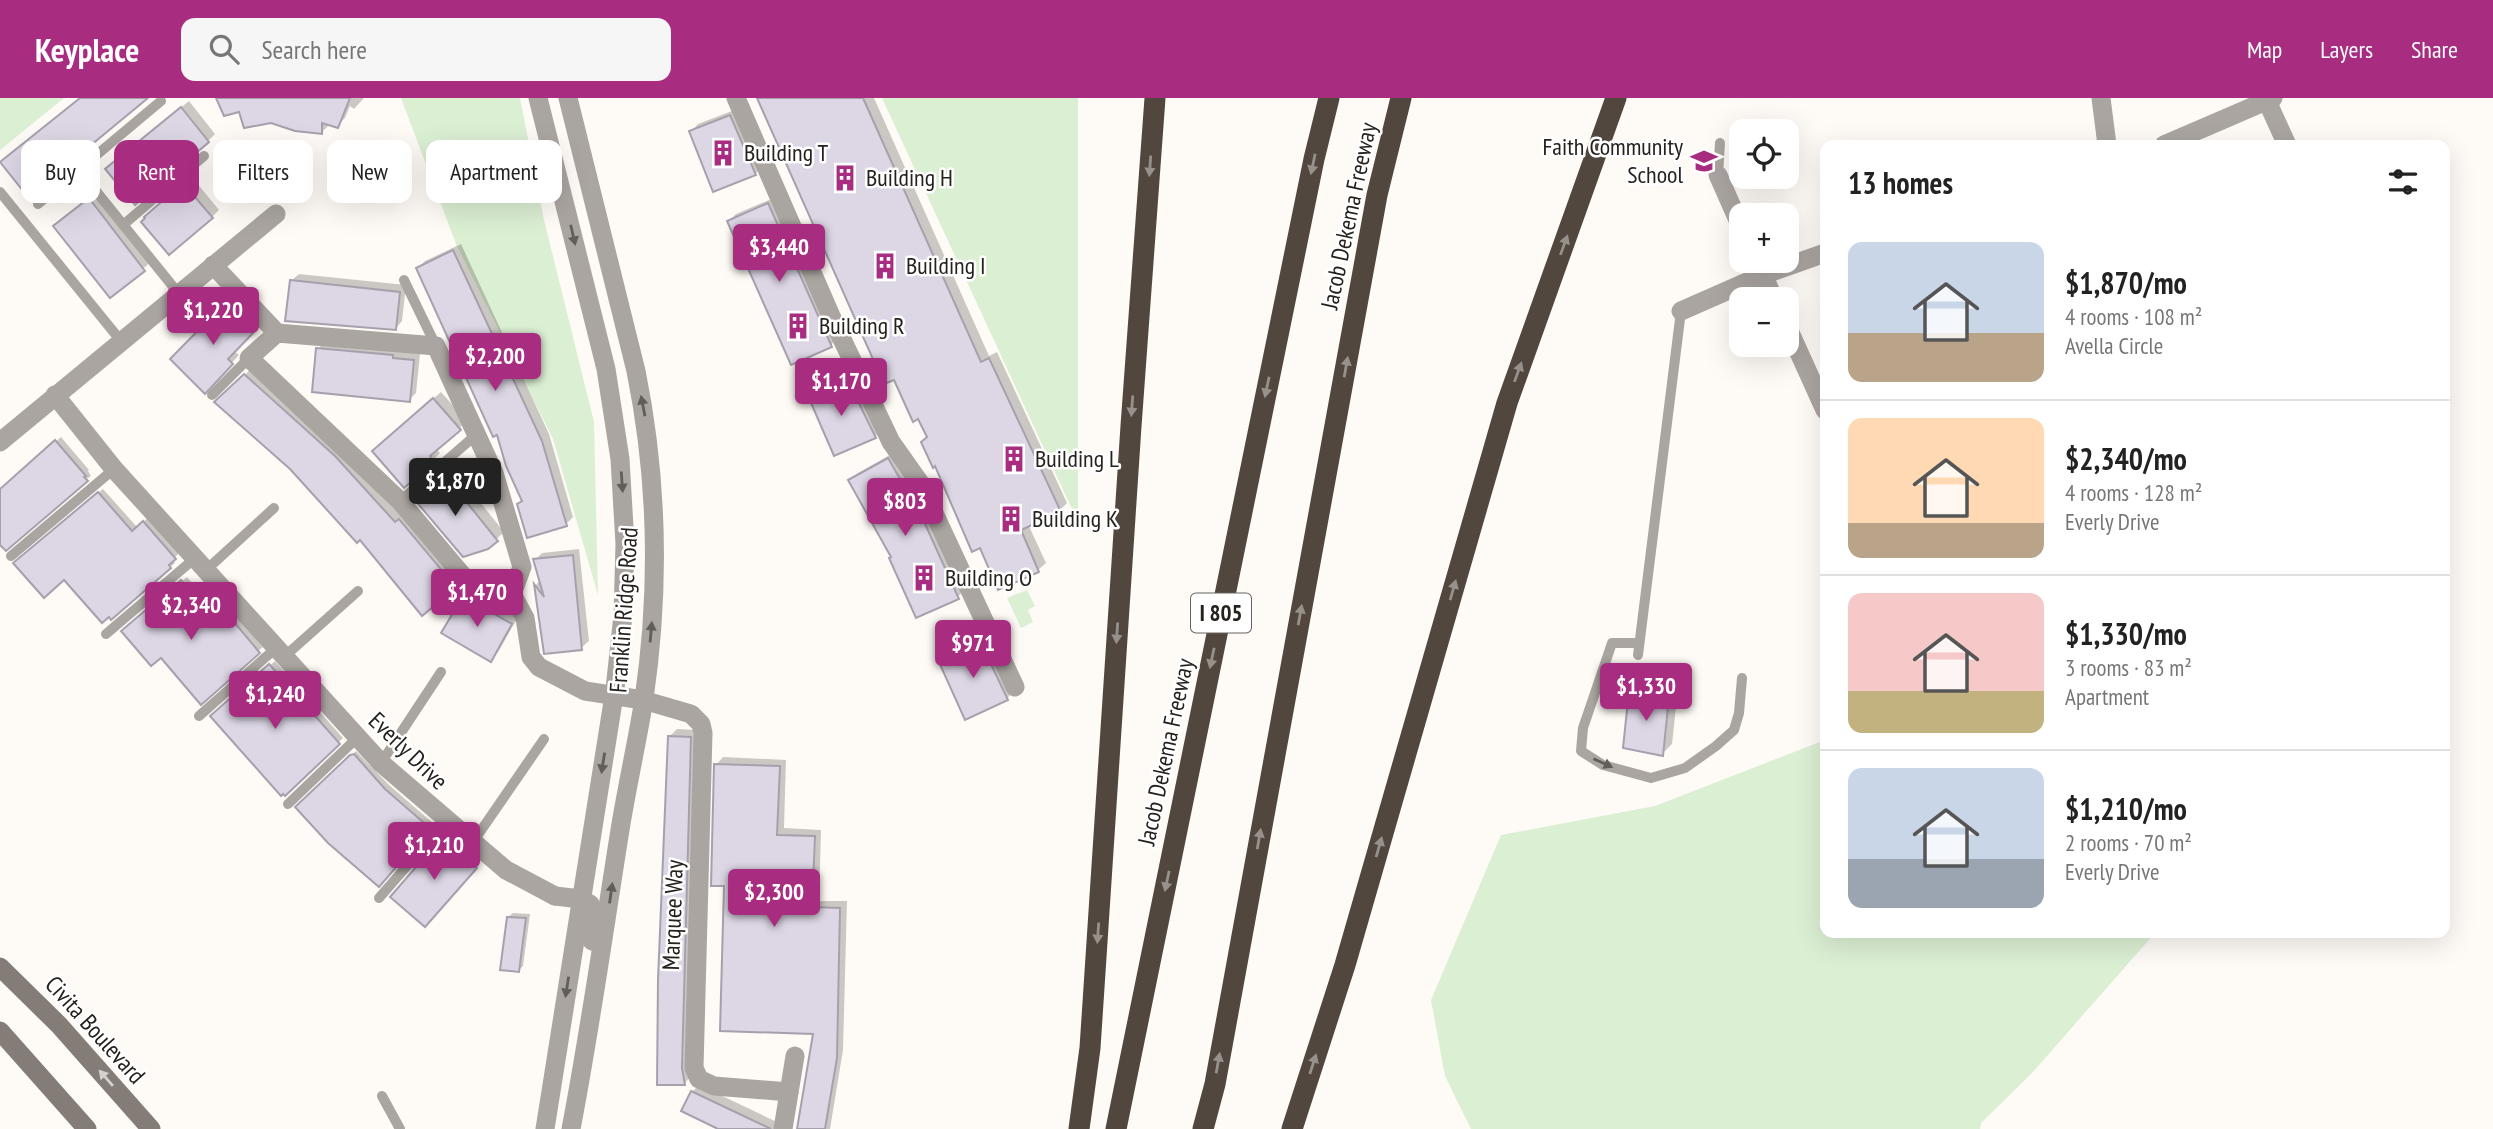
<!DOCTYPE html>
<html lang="en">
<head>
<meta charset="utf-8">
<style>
	:root { --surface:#fff; --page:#f6f6f6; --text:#222; --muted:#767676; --line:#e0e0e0; --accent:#a82d81 }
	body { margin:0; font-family:"PT Sans Narrow",sans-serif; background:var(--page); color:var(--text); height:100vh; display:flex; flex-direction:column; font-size:26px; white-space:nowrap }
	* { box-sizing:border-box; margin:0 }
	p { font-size:23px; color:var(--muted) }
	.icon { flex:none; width:38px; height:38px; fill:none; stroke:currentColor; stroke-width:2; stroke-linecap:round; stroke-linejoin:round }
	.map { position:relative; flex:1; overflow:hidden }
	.drawer { position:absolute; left:1820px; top:42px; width:630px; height:798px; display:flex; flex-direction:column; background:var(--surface); border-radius:14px; box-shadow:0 7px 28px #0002 }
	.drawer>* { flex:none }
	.hud { position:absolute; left:21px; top:42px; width:665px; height:63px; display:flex; gap:14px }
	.buttons { position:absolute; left:1729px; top:21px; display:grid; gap:14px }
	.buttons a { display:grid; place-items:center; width:70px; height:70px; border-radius:14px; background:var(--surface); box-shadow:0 7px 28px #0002; font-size:35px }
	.price { position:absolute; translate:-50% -60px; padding:0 16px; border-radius:7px; background:var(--accent); color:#fff; font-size:23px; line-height:46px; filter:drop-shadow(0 2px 4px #0008) }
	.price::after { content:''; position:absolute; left:50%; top:42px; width:21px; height:16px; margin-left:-10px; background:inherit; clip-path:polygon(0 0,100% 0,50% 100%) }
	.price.selected { background:#222; color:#fff }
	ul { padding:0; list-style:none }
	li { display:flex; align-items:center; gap:21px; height:175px; padding:0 28px }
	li+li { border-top:2px solid var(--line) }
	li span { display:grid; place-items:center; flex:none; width:196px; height:140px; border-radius:14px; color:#555 }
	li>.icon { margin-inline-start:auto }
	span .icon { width:84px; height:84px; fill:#fffc; stroke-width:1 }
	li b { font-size:30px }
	h2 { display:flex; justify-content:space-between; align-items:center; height:84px; padding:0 28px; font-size:30px }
	.chip { padding:0 24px; border-radius:14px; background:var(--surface); box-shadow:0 7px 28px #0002; font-size:24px; line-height:63px }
	.chip.selected { background:var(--accent); color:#fff }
	header { display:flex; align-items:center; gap:42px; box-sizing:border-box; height:98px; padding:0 35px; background:var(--accent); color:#fff }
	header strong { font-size:33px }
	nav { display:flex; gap:38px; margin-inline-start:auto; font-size:24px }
	.search { width:490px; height:63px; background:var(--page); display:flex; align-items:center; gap:18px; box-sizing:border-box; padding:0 24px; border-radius:14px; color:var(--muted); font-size:26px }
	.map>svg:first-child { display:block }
	.green { fill:#dbefd3 }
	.shadow { fill:#0003 }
	.building { fill:#ddd7e5; stroke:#a6a0ad; stroke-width:2 }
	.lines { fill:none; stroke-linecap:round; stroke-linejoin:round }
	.service { stroke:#aba5a1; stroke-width:10 }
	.minor { stroke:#aba5a1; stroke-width:19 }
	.tertiary { stroke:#aba5a1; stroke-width:19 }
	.secondary { stroke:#847c76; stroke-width:19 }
	.motorway { stroke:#52473f; stroke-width:21 }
	.oneway { fill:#97918c }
	.oneway2 { fill:#615d58 }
	.oneway3 { fill:#d4d1cf }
	.labels { text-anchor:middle; stroke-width:5; stroke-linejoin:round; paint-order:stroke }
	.shield { fill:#fff; stroke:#666461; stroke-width:2 }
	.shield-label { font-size:23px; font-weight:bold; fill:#25221d }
	.poi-label { font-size:24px; fill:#25221d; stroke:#fff; text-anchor:start }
	.street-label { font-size:24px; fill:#25221d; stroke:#fff }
</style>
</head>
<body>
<header>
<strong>Keyplace</strong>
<div class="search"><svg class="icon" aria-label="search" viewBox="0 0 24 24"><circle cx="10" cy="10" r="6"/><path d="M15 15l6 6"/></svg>Search here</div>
<nav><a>Map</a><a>Layers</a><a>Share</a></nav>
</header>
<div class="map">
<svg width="2493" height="1031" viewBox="0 0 2493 1031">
	<rect width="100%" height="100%" fill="#fefaf5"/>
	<g class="green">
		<polygon points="0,0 64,0 0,52"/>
		<polygon points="401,0 520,0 544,122 594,324 598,497 553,341 456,146"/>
		<polygon points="882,0 1078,0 1078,424"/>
		<polygon points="1027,492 1035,508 1028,512 1033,524 1021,530 1007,500"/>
		<polygon points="1825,642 1825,835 2155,835 2032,975 1981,1025 1980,1031 1471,1031 1445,978 1431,902 1501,737 1655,708"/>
	</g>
	<g class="shadow">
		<polygon points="218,0 364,0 354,11 350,8 345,20 337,28 329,27 322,34 240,12"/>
		<polygon points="759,0 874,0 989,258 997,254 1067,405 1060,412 1028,426 1046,465 1038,472 999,490 981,448 936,366 929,339"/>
		<polygon points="189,3 215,36 208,43 114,64"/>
		<polygon points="737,11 763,68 755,76 691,34 698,26"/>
		<polygon points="192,79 219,112 212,119 154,112"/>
		<polygon points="97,94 151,164 110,198 63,121"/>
		<polygon points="776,99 838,240 831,247 729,123 736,116"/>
		<polygon points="461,146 549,336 573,419 566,426 523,402 498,334 418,170 425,163"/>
		<polygon points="299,176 406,187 402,223 395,231 291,183"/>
		<polygon points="235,197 262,224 234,253 239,257 205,294 172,261"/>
		<polygon points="325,244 420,256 416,295 409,302 318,251"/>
		<polygon points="252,270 342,351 456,474 451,479 458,484 422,515 360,440 291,370 216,304"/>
		<polygon points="855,275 882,331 875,339 810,299 817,291"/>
		<polygon points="441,294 467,323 436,350 440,355 433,362 381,346"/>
		<polygon points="61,339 89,372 88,373 91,378 0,444 0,393"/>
		<polygon points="895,354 965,492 957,499 892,459 851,382 858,375"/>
		<polygon points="452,369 504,434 487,450 424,394"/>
		<polygon points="103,391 137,429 148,420 179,455 172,462 175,465 170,469 64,480 20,461"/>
		<polygon points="579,451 589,543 581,550 544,552 536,487 541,481 535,462 542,455"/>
		<polygon points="187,479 224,523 234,515 263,549 258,553 161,557 128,529"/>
		<polygon points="471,492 518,519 498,554 490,561 464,499"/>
		<polygon points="987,537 1014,594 1006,601 940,562 947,555"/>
		<polygon points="275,563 343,640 285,696 213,618"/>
		<polygon points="1641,584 1678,590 1672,646 1662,656 1631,594"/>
		<polygon points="677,631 697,632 691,978 684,986 659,985 669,639"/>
		<polygon points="356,653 389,687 433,725 383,782 298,710"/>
		<polygon points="723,659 786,662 784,730 821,732 819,803 847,803 843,952 830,1031 799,1031 815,934 726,786 716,667"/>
		<polygon points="448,736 480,764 429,822 443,740"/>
		<polygon points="513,815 530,816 523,868 519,872 508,819"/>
		<polygon points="699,987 777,1024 774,1031 723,1031 692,994"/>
	</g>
	<g class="building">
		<polygon points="80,0 148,0 28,99 0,64"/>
		<polygon points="216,0 350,0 338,30 322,25 322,36 295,33 271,25 244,30 239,14 224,18"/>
		<polygon points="757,0 863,0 981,264 989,260 1061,414 1021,432 1039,474 998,492 980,450 972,454 935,368 933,370 921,344 927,339 918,321 913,324 894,282 884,286"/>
		<polygon points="181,9 209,44 135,107 105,71"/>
		<polygon points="730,17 756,77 713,94 689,33"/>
		<polygon points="183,85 213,120 169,157 141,124 145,120 144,119"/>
		<polygon points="89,100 145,173 110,200 53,128"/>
		<polygon points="768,105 832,249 791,267 727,123"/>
		<polygon points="453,152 542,343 567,428 527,440 517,406 522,403 506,368 497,337 493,339 416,170"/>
		<polygon points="290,182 400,194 396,232 285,223"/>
		<polygon points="227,203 256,232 228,261 233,266 205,296 170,261"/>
		<polygon points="316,250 393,257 393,260 414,262 410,304 312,294"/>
		<polygon points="244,276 335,358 395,424 399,421 450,482 444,487 453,492 422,518 360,442 357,445 290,371 214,304"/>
		<polygon points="847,281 876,340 834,358 808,298"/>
		<polygon points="433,300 461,332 430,358 434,364 404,390 372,353"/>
		<polygon points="55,342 86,378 84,379 88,383 6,453 0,447 0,391"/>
		<polygon points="888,360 921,417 959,501 916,520 889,460 891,459 848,382"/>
		<polygon points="443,375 498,443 488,451 463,459 414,401"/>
		<polygon points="98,394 132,433 143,423 176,461 169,467 171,470 111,522 109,519 102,525 64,482 44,500 13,465"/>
		<polygon points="573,457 582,552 544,556 534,486 544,499 533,461"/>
		<polygon points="181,482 219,526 229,518 260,555 201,607 161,560 151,568 121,533"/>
		<polygon points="463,498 512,526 491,564 441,535"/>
		<polygon points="980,543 1008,602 965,622 938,562"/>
		<polygon points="269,566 340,646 285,698 283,696 281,698 210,618"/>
		<polygon points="1629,593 1669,599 1663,658 1623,650"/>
		<polygon points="668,638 691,639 682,970 685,987 657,987 658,882"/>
		<polygon points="354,656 385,691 430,730 379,789 328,745 295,709 350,657"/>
		<polygon points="714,666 780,668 777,737 815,738 812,809 840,810 837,960 825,1031 797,1031 813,936 720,933 724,788 711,788"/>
		<polygon points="442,739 477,770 425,829 390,799"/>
		<polygon points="507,819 526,820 519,874 500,872"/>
		<polygon points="691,993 771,1031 718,1031 681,1013"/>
	</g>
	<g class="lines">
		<g class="service">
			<polyline points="79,72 179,196"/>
			<polyline points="1718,77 1720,45"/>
			<polyline points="0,94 121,243"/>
			<polyline points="38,106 161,3"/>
			<polyline points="123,127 204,58"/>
			<polyline points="404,182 436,248"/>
			<polyline points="212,297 249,260"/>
			<polyline points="400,403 477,336"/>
			<polyline points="11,458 114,371"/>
			<polyline points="205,473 274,410"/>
			<polyline points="106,536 194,461"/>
			<polyline points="1639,545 1612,545 1583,630 1581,653 1603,667 1651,680 1685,670 1716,648 1734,632 1739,615 1742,580"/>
			<polyline points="1638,557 1681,213"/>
			<polyline points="285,558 358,493"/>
			<polyline points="199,618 276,550"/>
			<polyline points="381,665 441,574"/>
			<polyline points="288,706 358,639"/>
			<polyline points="473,744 544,641"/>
			<polyline points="379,800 447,722"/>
			<polyline points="382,998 400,1031"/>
		</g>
		<g class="minor">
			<polyline points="736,0 831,218 891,344 920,385 1015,589"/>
			<polyline points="2101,0 2107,47"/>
			<polyline points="2267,3 2287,47"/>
			<polyline points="2164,47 2273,0"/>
			<polyline points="1718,77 1741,129"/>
			<polyline points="1757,163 1774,201"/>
			<polyline points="213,167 277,235"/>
			<polyline points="1681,213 1763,177 1825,155"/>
			<polyline points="1787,228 1825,312"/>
			<polygon points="277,235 436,248 494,375 522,469 512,496 474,491 400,403 249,260"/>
			<polyline points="55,297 114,371 381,665 506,772 555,798"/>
			<polyline points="0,344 276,116"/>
			<polyline points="512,496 525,520 531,559 539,569 585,593 643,602 691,616 701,626 703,635 694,970 699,981 714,988 789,994"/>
			<polyline points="783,1031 795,958"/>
		</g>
		<g class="tertiary">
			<polyline points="538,0 606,271 620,361 625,446 623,517 615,591 545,1031"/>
			<path d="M 568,0 L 636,273 C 658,382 660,491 644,601 C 637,645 627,688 620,732 C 604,832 590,932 571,1031"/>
			<polyline points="555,798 581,801 590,806 595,820 592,843"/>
		</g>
		<g class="secondary">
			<polyline points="0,869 59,927 151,1031"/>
			<polyline points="0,933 87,1031"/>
		</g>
		<g class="motorway">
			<polyline points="1079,1031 1090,950 1131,328 1155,0"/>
			<polyline points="1116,1031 1314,61 1329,0"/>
			<polyline points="1203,1031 1215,986 1377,97 1401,0"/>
			<polyline points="1292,1031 1345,867 1507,305 1616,0"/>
		</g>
	</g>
	<defs><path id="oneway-solid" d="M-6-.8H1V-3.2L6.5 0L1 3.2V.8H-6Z" transform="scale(1.75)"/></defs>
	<g class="oneway">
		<use href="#oneway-solid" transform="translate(1313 66) rotate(102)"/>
		<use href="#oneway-solid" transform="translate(1150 68) rotate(94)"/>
		<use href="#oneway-solid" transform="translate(1564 147) rotate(-70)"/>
		<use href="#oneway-solid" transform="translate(1346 269) rotate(-80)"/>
		<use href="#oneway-solid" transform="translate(1518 274) rotate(-70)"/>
		<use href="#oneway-solid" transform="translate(1267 289) rotate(102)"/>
		<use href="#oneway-solid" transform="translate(1132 308) rotate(94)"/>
		<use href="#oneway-solid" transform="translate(1453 492) rotate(-74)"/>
		<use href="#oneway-solid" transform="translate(1300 517) rotate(-80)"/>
		<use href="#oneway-solid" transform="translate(1117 535) rotate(94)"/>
		<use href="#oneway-solid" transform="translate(1212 560) rotate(102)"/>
		<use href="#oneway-solid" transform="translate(1259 741) rotate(-80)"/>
		<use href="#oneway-solid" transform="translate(1379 749) rotate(-74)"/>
		<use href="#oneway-solid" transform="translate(1167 783) rotate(102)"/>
		<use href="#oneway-solid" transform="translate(1098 835) rotate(94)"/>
		<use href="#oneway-solid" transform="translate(1218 965) rotate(-80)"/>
		<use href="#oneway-solid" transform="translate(1313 966) rotate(-72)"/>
	</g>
	<g class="oneway2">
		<use href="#oneway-solid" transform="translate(573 137) rotate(77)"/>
		<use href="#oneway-solid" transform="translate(643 308) rotate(-101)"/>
		<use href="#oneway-solid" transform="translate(622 384) rotate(86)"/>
		<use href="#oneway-solid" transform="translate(651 534) rotate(-85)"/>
		<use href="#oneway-solid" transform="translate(603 665) rotate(99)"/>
		<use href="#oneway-solid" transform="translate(1603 665) rotate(24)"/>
		<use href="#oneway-solid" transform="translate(611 795) rotate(-82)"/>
		<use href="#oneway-solid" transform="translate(567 889) rotate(99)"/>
	</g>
	<use class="oneway3" href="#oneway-solid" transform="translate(106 980) rotate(-131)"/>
	<defs>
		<g id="building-bare" transform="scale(2.1)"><path d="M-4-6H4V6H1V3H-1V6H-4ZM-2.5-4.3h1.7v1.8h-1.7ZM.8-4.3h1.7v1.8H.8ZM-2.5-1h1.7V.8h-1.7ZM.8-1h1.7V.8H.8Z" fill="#a82d81" stroke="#fff" stroke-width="2.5" paint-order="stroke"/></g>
		<g id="school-bare" transform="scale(2.1)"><path d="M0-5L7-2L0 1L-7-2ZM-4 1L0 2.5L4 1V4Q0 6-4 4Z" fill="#a82d81" stroke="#fff" stroke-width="2.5" paint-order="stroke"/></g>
	</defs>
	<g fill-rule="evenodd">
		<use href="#building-bare" x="723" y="55"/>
		<use href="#school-bare" x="1704" y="63"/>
		<use href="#building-bare" x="845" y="80"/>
		<use href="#building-bare" x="885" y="168"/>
		<use href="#building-bare" x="798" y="228"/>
		<use href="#building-bare" x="1014" y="361"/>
		<use href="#building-bare" x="1011" y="421"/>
		<use href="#building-bare" x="924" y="480"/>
	</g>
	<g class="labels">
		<rect class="shield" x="1191" y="495.5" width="60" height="39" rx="5"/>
		<g class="shield-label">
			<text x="1221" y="523">I 805</text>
		</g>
		<g class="poi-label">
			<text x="1683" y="57" text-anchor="end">Faith Community<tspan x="1683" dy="28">School</tspan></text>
			<text x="744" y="63">Building T</text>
			<text x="866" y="88">Building H</text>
			<text x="906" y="176">Building I</text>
			<text x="819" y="236">Building R</text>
			<text x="1035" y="369">Building L</text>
			<text x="1032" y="429">Building K</text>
			<text x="945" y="488">Building O</text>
		</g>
		<g class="street-label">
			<text transform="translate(1349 118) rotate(-78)" y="8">Jacob Dekema Freeway</text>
			<text transform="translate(624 512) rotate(-86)" y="8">Franklin Ridge Road</text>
			<text transform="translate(408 653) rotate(44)" y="8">Everly Drive</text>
			<text transform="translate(1166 654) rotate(-78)" y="8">Jacob Dekema Freeway</text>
			<text transform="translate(673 817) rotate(-88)" y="8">Marquee Way</text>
			<text transform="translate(95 932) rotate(48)" y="8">Civita Boulevard</text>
		</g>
	</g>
</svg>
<div class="buttons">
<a><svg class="icon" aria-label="locate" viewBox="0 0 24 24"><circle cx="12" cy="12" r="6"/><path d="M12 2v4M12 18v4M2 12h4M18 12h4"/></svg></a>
<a>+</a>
<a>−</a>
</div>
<b class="price" style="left:779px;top:186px">$3,440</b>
<b class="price" style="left:213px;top:249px">$1,220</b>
<b class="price" style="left:495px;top:295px">$2,200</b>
<b class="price" style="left:841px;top:320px">$1,170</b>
<b class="price selected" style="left:455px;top:420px">$1,870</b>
<b class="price" style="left:905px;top:440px">$803</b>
<b class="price" style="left:477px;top:531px">$1,470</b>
<b class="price" style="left:191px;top:544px">$2,340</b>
<b class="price" style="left:973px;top:582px">$971</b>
<b class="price" style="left:1646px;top:625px">$1,330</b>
<b class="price" style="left:275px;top:633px">$1,240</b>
<b class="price" style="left:434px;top:784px">$1,210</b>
<b class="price" style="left:774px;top:831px">$2,300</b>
<div class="hud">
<a class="chip">Buy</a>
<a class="chip selected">Rent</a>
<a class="chip">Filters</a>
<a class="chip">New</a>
<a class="chip">Apartment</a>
</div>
<section class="drawer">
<h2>13 homes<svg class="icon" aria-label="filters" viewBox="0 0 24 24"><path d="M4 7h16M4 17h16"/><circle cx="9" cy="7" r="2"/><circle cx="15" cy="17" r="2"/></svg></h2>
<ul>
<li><span style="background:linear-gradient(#c9d6e8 65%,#b9a48a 0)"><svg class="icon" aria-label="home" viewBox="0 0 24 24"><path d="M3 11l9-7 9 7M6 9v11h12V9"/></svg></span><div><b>$1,870/mo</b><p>4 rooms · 108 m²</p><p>Avella Circle</p></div></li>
<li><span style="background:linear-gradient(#ffd9b3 75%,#b9a48a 0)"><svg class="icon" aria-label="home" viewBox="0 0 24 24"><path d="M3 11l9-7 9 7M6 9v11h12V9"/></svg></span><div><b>$2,340/mo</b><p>4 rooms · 128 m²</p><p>Everly Drive</p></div></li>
<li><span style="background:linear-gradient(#f6c9c9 70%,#c2b280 0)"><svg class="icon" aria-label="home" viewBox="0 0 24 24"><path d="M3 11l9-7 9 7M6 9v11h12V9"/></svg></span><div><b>$1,330/mo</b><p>3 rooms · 83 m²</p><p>Apartment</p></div></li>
<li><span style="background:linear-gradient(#c9d6e8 65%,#9aa5b1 0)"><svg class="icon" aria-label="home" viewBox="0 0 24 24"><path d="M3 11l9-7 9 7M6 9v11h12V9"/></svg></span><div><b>$1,210/mo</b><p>2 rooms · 70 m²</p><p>Everly Drive</p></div></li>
</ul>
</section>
</div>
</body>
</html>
